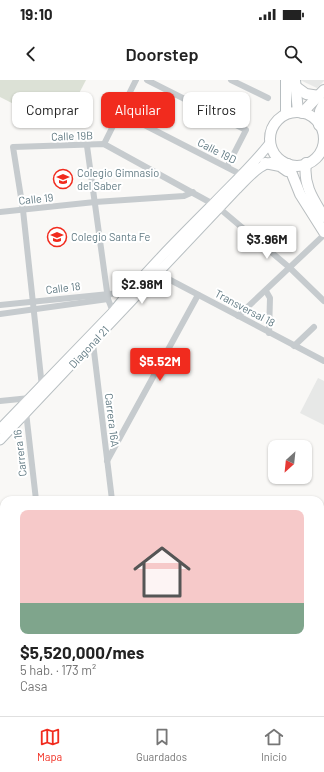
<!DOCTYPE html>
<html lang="es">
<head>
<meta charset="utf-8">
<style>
	:root { --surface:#fff; --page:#f2f2f2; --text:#222; --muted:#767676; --line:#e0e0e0; --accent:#f12b1e }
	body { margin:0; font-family:Barlow,sans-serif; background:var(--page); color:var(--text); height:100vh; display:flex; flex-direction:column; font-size:15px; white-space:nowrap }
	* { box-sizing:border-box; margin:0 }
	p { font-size:13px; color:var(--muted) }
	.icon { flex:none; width:22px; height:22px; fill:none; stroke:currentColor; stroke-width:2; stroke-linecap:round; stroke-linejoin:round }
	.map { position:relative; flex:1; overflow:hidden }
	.panel { position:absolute; left:0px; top:416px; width:324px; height:220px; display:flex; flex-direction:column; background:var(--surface); border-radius:12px 12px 0 0; box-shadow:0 1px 3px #0004 }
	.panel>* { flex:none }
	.guide { position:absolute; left:12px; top:12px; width:300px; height:36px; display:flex; gap:8px }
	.needle { width:26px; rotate:207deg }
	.tools { position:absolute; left:268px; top:360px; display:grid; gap:8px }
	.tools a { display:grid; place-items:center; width:44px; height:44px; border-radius:8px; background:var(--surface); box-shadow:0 1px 3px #0004; font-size:20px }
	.price { position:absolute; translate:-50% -34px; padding:0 9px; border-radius:4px; background:#fff; color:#222; font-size:13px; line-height:26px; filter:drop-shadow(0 1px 2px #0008) }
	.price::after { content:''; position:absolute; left:50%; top:24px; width:12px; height:9px; margin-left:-6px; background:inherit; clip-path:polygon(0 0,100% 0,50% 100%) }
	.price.active { background:var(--accent); color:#fff }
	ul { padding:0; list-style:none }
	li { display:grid; align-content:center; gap:8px; height:212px; padding:0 20px }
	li+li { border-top:1px solid var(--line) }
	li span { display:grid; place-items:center; height:124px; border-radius:8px; color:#555 }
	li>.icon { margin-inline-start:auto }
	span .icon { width:72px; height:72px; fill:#fffc; stroke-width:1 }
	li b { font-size:17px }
	.pill { padding:0 14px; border-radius:8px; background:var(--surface); box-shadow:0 1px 3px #0004; font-size:14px; line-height:36px }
	.pill.active { background:var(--accent); color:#fff }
	.status { display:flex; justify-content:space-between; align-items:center; height:28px; padding:0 20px; background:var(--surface); direction:ltr }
	.status svg { height:11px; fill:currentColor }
	header { display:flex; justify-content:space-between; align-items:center; height:52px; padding:0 20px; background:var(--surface); font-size:18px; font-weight:600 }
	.menu { display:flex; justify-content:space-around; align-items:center; height:56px; border-top:1px solid var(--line); background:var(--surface); font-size:11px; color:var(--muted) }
	.menu a { display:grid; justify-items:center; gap:2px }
	.menu .active { color:var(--accent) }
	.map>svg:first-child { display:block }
	.built { fill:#e7e8e7 }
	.green { fill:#dce1d6 }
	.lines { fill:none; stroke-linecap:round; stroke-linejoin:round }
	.secondary-casing { stroke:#b8bfc2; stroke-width:11 }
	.primary-casing { stroke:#b6bdc0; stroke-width:12 }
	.trunk-casing { stroke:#b8bdbf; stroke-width:12 }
	.minor { stroke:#c6cbce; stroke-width:6 }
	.secondary { stroke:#fff; stroke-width:9 }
	.primary { stroke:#fff; stroke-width:10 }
	.trunk { stroke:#fff; stroke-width:10 }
	.labels { text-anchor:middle; stroke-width:4; stroke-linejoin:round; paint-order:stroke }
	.street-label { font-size:11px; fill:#617a83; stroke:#fff }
	.poi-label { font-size:11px; fill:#617a83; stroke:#fff; text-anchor:start }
</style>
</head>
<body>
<div class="status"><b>19:10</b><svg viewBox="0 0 49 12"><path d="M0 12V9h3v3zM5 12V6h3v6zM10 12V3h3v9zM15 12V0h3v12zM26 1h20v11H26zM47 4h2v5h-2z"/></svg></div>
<header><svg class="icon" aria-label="back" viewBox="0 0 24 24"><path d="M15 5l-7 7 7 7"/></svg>Doorstep<svg class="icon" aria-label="search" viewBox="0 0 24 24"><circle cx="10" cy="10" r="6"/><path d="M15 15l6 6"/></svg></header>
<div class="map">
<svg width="324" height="636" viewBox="0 0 324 636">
	<rect width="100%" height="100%" fill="#f9f8f6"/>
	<g class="built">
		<polygon points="300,0 324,0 324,1 317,8"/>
		<polygon points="318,298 324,301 324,345 300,333"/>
		<rect x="0" y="516" width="4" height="26"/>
	</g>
	<polygon class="green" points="0,0 86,0 61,48 0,17"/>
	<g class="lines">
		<g class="secondary-casing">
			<g id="secondary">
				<path d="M 0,349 L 113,232 C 143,194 178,159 212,125 C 232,104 253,85 270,63"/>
				<path d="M 0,360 L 237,109 C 251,95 261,81 282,81"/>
				<polyline points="320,530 324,530"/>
				<polyline points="320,538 324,538"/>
				<polyline points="0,553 4,553"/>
				<polyline points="0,560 4,560"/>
			</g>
		</g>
		<g class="primary-casing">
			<g id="primary">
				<polyline points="286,0 286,34"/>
				<polyline points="295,0 298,32"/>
			</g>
		</g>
		<g class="trunk-casing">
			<g id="trunk">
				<polyline points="295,6 306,14 319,16"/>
				<circle cx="297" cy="59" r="27"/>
				<polyline points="302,33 324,10"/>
				<polyline points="319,45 320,31 324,23"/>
				<polyline points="265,83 280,86 287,91"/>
				<path d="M 306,83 C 303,105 313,119 324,137"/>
				<polyline points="288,84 300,114 324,152"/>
			</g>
		</g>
		<g class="minor">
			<polyline points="147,0 246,50 227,87"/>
			<polyline points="231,0 268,18"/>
			<polyline points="119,32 242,95"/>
			<polyline points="104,64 136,0"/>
			<polyline points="87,66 108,219 113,232"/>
			<polyline points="219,128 290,188 324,221"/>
			<polyline points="0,132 95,122 184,116 193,112"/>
			<polyline points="157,193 324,281"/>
			<polyline points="266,211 270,218 269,253"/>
			<polyline points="0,225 129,212"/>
			<polyline points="0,234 108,219"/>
			<polyline points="238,236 324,155"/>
			<polyline points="93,263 112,420"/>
			<polyline points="294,266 314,247"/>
			<polyline points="42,307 23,130 13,67 104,64 213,124"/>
			<polyline points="0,321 30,318"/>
			<polyline points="26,332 36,420"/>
			<polyline points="107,381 198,215"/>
			<polyline points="0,631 4,631"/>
			<polyline points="62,632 63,636"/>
			<polyline points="140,632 140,636"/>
			<polyline points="235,632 236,636"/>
			<polyline points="286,632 287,636"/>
		</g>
		<use href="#secondary" class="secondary"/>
		<use href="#primary" class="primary"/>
		<use href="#trunk" class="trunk"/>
	</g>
	<defs>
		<g id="school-ring" transform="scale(1)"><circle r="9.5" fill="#fff" stroke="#f12b1e" stroke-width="1.5"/><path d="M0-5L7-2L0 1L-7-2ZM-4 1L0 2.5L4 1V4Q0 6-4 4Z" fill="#f12b1e"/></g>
	</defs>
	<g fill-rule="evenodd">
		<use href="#school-ring" x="63" y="99"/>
		<use href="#school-ring" x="57" y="157"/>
	</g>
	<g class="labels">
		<g class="street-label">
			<text transform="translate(72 56) rotate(-2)" y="4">Calle 19B</text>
			<text transform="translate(217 71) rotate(27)" y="4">Calle 19D</text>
			<text transform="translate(36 119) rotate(-6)" y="4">Calle 19</text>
			<text transform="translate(63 208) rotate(-7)" y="4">Calle 18</text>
			<text transform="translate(245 228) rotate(28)" y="4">Transversal 18</text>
			<text transform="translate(89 267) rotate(-47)" y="4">Diagonal 21</text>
			<text transform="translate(112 340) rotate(83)" y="4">Carrera 16A</text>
			<text transform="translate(20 373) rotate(-97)" y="4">Carrera 16</text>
		</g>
		<g class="poi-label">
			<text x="77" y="97">Colegio Gimnasio<tspan x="77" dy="13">del Saber</tspan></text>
			<text x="71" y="161">Colegio Santa Fe</text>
		</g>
	</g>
</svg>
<div class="tools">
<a><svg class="needle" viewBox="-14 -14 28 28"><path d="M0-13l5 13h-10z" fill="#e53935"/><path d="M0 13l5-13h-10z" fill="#767676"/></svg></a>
</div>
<b class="price" style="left:267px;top:180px">$3.96M</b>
<b class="price" style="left:142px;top:225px">$2.98M</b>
<b class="price active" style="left:160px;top:302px">$5.52M</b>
<div class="guide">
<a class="pill">Comprar</a>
<a class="pill active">Alquilar</a>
<a class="pill">Filtros</a>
</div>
<section class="panel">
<ul>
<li><span style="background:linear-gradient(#f6c9c9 75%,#7fa58c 0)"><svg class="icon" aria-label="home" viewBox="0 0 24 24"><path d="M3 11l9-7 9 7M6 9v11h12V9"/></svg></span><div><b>$5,520,000/mes</b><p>5 hab. · 173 m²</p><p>Casa</p></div></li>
</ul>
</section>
</div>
<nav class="menu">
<a class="active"><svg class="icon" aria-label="map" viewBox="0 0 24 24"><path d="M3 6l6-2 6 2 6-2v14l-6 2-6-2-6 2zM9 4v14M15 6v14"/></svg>Mapa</a>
<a><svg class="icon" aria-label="saved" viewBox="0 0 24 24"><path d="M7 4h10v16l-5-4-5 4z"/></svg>Guardados</a>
<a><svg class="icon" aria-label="home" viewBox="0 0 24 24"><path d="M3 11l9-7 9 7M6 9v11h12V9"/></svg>Inicio</a>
</nav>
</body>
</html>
